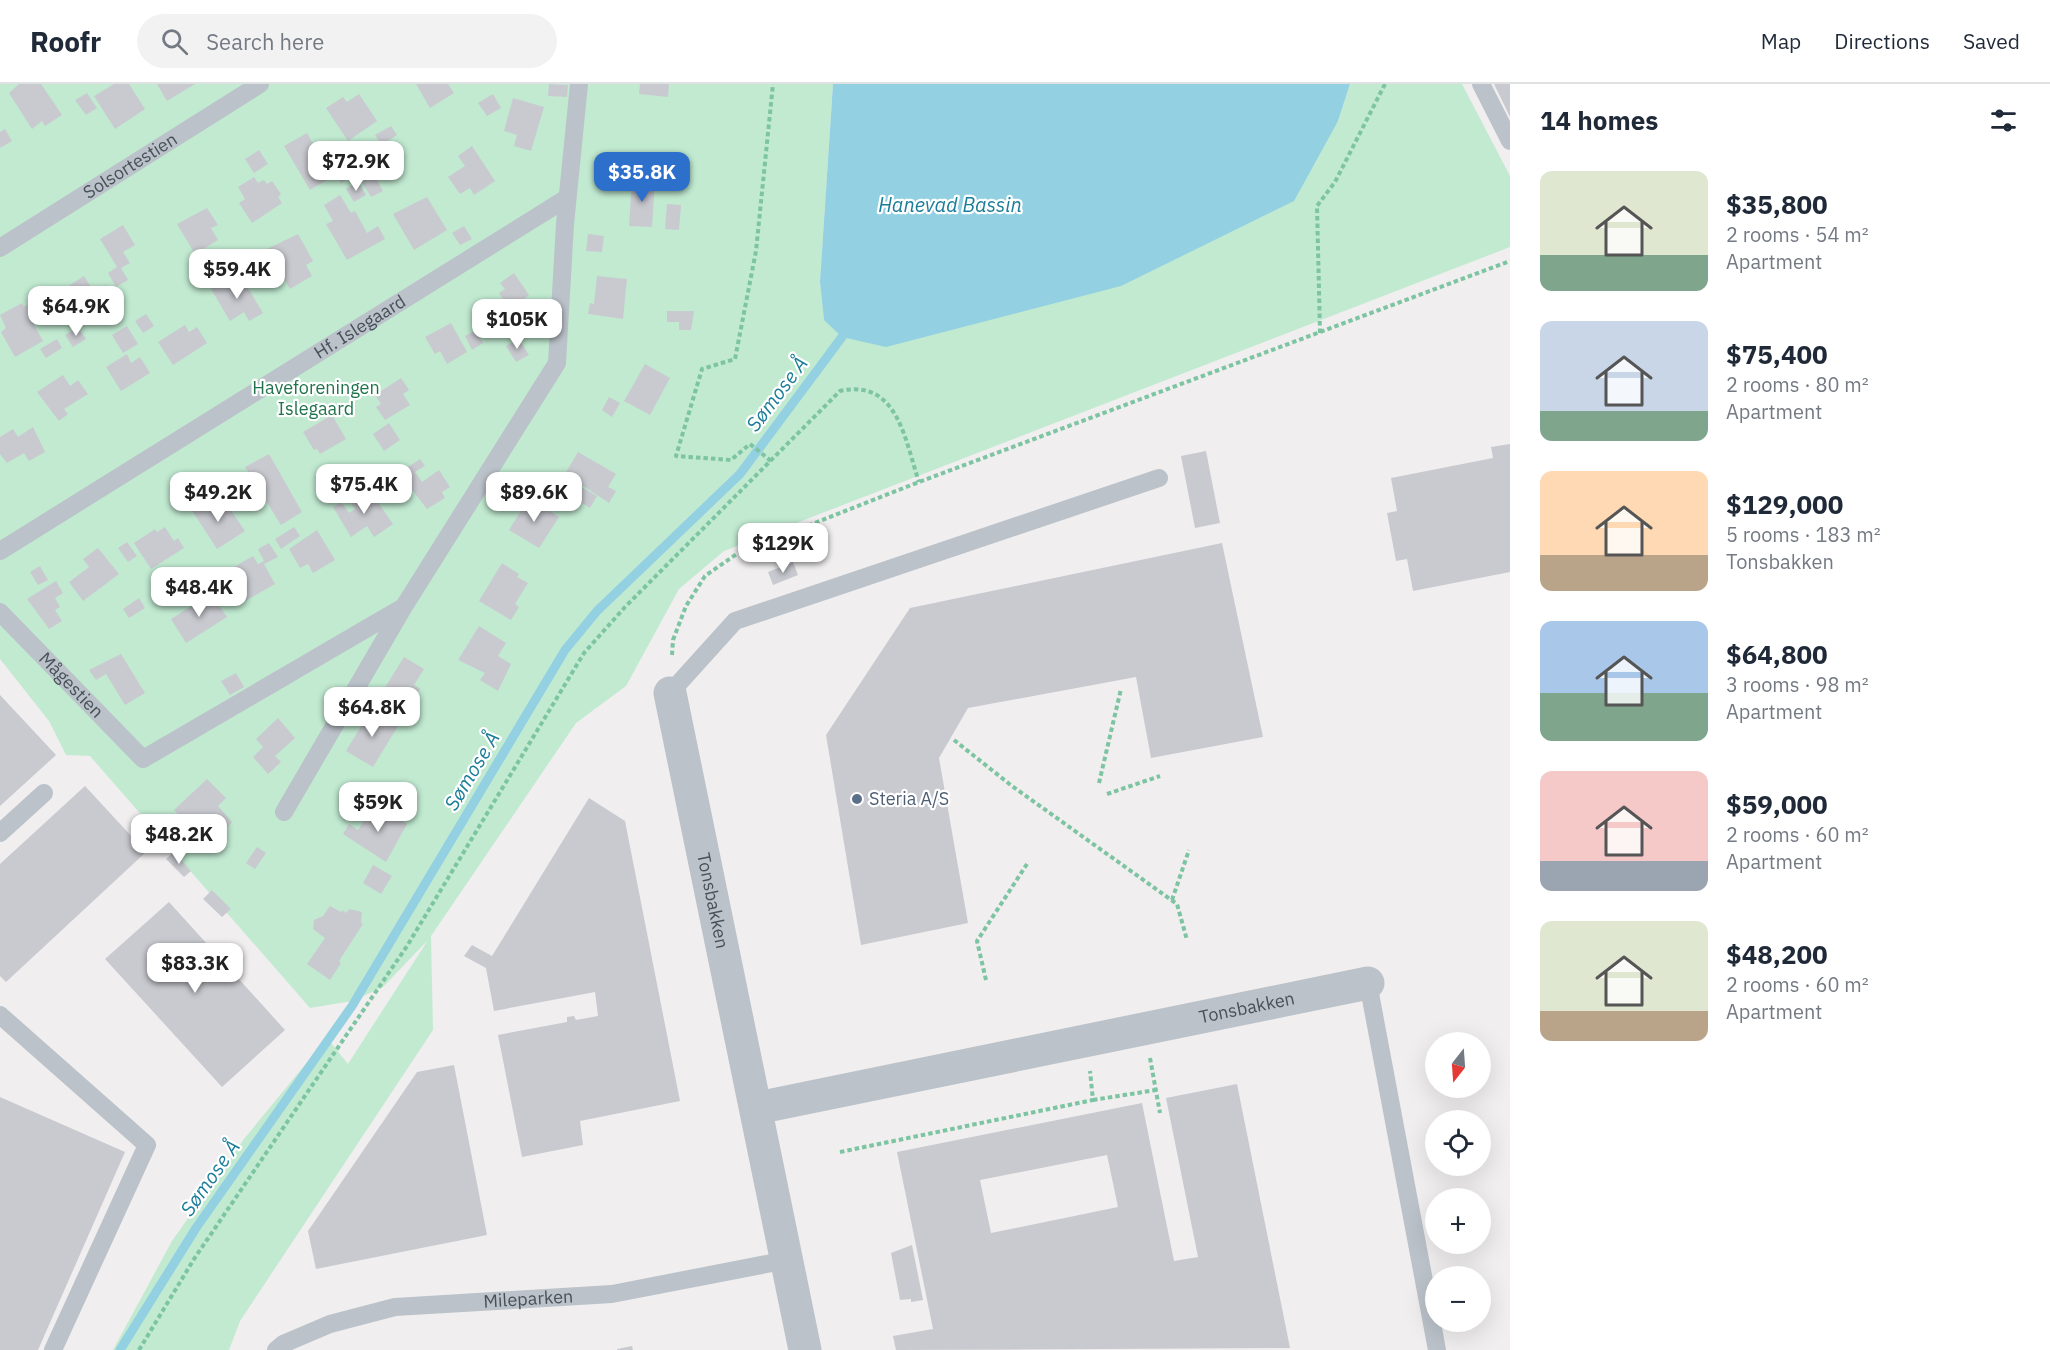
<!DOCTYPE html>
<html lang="en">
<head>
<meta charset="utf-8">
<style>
	:root { --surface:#fff; --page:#f2f2f3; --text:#1f2937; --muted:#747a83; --line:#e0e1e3; --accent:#2c70cc }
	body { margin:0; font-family:"IBM Plex Sans",sans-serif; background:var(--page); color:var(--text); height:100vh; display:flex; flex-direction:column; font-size:22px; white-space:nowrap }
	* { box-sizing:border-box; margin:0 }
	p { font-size:20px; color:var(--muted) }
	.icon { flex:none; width:33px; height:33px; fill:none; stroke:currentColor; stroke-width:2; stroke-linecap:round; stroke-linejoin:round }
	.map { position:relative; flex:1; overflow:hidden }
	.side { display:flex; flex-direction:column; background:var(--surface); width:540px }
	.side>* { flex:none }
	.needle { width:39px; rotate:197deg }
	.buttons { position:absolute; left:1425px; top:948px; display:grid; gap:12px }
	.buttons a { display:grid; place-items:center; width:66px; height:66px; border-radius:50%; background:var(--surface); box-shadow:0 6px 24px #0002; font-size:30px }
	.price { position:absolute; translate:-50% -51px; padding:0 14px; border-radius:12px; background:#fff; color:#222; font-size:20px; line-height:39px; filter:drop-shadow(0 2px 3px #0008) }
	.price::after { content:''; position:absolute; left:50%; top:36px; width:18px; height:14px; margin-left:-9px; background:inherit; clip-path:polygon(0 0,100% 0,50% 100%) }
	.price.active { background:var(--accent); color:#fff }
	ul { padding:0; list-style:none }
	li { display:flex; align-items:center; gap:18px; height:150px; padding:0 30px }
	li span { display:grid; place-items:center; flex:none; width:168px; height:120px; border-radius:12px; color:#555 }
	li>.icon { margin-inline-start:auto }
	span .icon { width:72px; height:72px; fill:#fffc; stroke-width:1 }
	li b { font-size:26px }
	h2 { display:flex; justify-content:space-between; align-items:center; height:72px; padding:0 30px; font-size:26px }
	header { display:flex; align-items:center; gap:36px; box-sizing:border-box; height:84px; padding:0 30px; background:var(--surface); border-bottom:2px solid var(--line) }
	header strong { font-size:28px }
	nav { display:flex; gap:33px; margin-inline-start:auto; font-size:21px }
	.search { width:420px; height:54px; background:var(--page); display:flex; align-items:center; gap:15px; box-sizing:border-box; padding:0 21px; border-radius:33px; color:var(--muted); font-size:22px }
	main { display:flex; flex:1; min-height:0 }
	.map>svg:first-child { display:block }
	.green { fill:#c1ead1 }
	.water { fill:#92d0e2 }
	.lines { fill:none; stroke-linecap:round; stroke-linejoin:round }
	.stream { stroke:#92d0e2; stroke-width:9 }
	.building { fill:#c9cad0; fill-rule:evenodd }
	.path { stroke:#7dc4a2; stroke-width:4; stroke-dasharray:4.5 3; stroke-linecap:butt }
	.service { stroke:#bbc2c9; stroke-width:18 }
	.minor { stroke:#bbc2c9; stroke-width:33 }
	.service-dot { fill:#5c6f8a; stroke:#fff; stroke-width:2 }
	.labels { text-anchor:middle; stroke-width:4.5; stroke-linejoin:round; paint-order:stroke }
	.street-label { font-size:18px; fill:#485159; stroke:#fff }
	.park-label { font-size:18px; fill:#21734b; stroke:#fff }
	.service-label { font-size:18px; fill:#4e5e75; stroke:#fff; text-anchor:start }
	.water-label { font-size:20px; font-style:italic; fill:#1b7d99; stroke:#fff }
</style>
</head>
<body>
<header>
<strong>Roofr</strong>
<div class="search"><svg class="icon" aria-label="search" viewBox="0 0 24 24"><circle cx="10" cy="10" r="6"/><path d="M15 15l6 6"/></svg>Search here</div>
<nav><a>Map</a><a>Directions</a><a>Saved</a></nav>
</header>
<main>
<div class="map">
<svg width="1510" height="1266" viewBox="0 0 1510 1266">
	<rect width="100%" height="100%" fill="#f0eeee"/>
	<polygon class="green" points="0,0 833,0 820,198 824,236 1338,37 1350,0 1462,0 1510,92 1510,163 724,467 679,505 626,602 576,639 431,852 433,946 240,1237 229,1266 113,1266 172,1157 244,1055 327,954 348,980 428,856 383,903 352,917 310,924 90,672 66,671 49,637 0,575"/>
	<polygon class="water" points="833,0 1350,0 1338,37 1294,117 1121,202 886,263 842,253 824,236 820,198"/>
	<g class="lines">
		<polyline class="stream" points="120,1266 196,1144 352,922 565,566 597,527 740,390 842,253"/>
	</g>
	<g class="building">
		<polygon points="19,0 41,0 62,31 45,42 42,37 32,45 9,9"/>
		<polygon points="114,0 129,0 145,25 115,45 94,12"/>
		<polygon points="157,0 195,0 167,17"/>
		<polygon points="416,0 448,0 454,9 430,24"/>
		<polygon points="549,0 568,1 567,13 548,12"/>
		<polygon points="640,0 669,0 668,13 639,10"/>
		<polygon points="1494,0 1510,0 1510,33"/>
		<polygon points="87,9 97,24 86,31 75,16"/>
		<polygon points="359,10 377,37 348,57 326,24 343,13 347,18"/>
		<polygon points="493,10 501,24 487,32 478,19"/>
		<polygon points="513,14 544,23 531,67 514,62 517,51 504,47"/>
		<polygon points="391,42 397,51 381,61 375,51"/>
		<polygon points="5,45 12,57 0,64 0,48"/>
		<polygon points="307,49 332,93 310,106 284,62"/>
		<polygon points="472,62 495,97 474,111 470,104 460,110 448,93 465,82 458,72"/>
		<polygon points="259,66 268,80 254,89 245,75"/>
		<polygon points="349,80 355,91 341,99 335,89"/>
		<polygon points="374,91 383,107 371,113 362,98"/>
		<polygon points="254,93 258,99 264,96 267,100 272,97 281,110 278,113 282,119 252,139 239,119 245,115 238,103"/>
		<polygon points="632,94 655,96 652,143 629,142"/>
		<polygon points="358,97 366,111 354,118 346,105"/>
		<polygon points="340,111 351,129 355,127 367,149 378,142 385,155 347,176 326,140 333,137 324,121"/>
		<polygon points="427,113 447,146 414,166 393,130"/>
		<polygon points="667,120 681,121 679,146 665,145"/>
		<polygon points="207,124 218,141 211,144 218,156 195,170 177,140"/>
		<polygon points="123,141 135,161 123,168 130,179 121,184 128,196 116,203 108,189 117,183 100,155"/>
		<polygon points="464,142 472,155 460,161 452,149"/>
		<polygon points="298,150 313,177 306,181 312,192 290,205 267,165"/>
		<polygon points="588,150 604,152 602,168 586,167"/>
		<polygon points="514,189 529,211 523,216 528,224 515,233 499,209 505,205 500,199"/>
		<polygon points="84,192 94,208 105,201 113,214 72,240 53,212"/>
		<polygon points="597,192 627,195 623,235 588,230 590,219 594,220"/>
		<polygon points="242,194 263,229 249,237 244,228 230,237 211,205 227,195 231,201"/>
		<polygon points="22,219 24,223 27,221 33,231 29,232 43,257 15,273 1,248 6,244 0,231"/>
		<polygon points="118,226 122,233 111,239 107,233"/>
		<polygon points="667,227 694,227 691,246 679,246 679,238 667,238"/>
		<polygon points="146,230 154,242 143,249 135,237"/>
		<polygon points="451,239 467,268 447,280 440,267 435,270 425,253"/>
		<polygon points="185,241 189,248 197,243 207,259 173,281 158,258"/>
		<polygon points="127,242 138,260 123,269 112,251"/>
		<polygon points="78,243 86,255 73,263 65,251"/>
		<polygon points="476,246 483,259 472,266 465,252"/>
		<polygon points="518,254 529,271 516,278 506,262"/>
		<polygon points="57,255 62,264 46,274 40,265"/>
		<polygon points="127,270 131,279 140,273 150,289 121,307 106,283"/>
		<polygon points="645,280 670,294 650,331 624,317"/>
		<polygon points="63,291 70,302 78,296 88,310 64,325 68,330 59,337 37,308"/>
		<polygon points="401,294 409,306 403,310 410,321 385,336 376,323 381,320 375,311"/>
		<polygon points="609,313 620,319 612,333 602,326"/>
		<polygon points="332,331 346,355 320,370 317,365 314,366 303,348"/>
		<polygon points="389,339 400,356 384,367 373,350"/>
		<polygon points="33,343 45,368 29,377 24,369 7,379 0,370 0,353 13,345 18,353"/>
		<polygon points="1510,360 1510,488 1413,507 1407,475 1396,477 1387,429 1397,427 1391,394 1493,374 1491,363"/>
		<polygon points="1206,367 1220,439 1195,444 1181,372"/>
		<polygon points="578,368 616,390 608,403 616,407 609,419 565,390"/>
		<polygon points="269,370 302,428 281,441 245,383"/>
		<polygon points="420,375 425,382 415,388 422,398 439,386 450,403 442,408 445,414 427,425 399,389"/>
		<polygon points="329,385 335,398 323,405 315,393"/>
		<polygon points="576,400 597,412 590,424 570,412"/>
		<polygon points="368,404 393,440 374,453 367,442 351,453 333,423 341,418 349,429 355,425 349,417"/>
		<polygon points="209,414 216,425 226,419 245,447 217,465 191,425"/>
		<polygon points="529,414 559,433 539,464 509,446"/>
		<polygon points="165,443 174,457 178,454 184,464 151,485 134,459 155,445 157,448"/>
		<polygon points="294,443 300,452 281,465 275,455"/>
		<polygon points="317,446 335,476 313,489 308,480 300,484 289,465"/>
		<polygon points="127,458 137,472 128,478 118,464"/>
		<polygon points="269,459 278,473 264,480 275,500 245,517 232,495 237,492 232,484 253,472 258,480 264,477 258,465"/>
		<polygon points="1222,459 1263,653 1151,674 1136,593 968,624 939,674 968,839 861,861 826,651 910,524"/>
		<polygon points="98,464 119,490 83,517 69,498 89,483 83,475"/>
		<polygon points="793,478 798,491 773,501 768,488"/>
		<polygon points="502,479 519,490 517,493 528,499 515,520 519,523 511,536 479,517"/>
		<polygon points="40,482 48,496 38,501 30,488"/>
		<polygon points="56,497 63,509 55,514 60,523 55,526 62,537 49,545 27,515"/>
		<polygon points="211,510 227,533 186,559 171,535"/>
		<polygon points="139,514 145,524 129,534 123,525"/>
		<polygon points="479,542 506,559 498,572 511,580 498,607 480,596 485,589 458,576"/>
		<polygon points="121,570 145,609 125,621 106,590 96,596 89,586"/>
		<polygon points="404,573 424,585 414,601 420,605 407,627 381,610"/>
		<polygon points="236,589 244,603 230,611 221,597"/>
		<polygon points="0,611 56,671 0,722"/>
		<polygon points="371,626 398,642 373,683 346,667"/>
		<polygon points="278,634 295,654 275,672 281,678 268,690 253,673 263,663 256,655"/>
		<polygon points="207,695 226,714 218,722 232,738 210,764 199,755 210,739 204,735 194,747 174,726"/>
		<polygon points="85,702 146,768 6,898 0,892 0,780"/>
		<polygon points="589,714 625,737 680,1017 580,1037 583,1061 522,1073 498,951 567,938 567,933 574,932 576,936 598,932 595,908 494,927 486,884 464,872 472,861 492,872"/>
		<polygon points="375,720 407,740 386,778 343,750 349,740 358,746"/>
		<polygon points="257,763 266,769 255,785 246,779"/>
		<polygon points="174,768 191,787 184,793 166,775"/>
		<polygon points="373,781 392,792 381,810 363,799"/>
		<polygon points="212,806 231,825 222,833 203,815"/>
		<polygon points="169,818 285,946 222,1003 105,875"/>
		<polygon points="330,822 341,828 343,826 346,829 349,825 362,828 361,839 363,840 339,877 341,879 330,896 307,880 325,854 313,845 314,836 323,832"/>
		<polygon points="454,981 487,1151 316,1185 308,1147 417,988"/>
		<path d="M 1237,1000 L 1290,1264 L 896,1266 L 893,1252 L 933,1245 L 897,1068 L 1142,1019 L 1174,1177 L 1198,1173 L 1166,1014 ZM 1107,1071 L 1118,1123 L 991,1149 L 980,1096 Z"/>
		<polygon points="0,1013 125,1068 38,1266 0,1266"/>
		<polygon points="912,1161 923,1216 911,1218 911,1215 900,1216 891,1169"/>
		<polygon points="632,1262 633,1266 617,1266 617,1265"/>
	</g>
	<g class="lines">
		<g class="path">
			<polyline points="1320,249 1317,122 1335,98 1385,0"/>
			<polyline points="771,377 750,360 731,376 676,372 702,285 735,275 756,167 773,0"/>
			<polyline points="672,571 673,556 686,522 705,492 738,469 919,398 1510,177"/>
			<polyline points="954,656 1012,702 1177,820 1187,856"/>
			<polyline points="1099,699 1121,605"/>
			<polyline points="1107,710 1160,692"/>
			<polyline points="1172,816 1189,766"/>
			<polyline points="986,896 977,857 1027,780"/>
			<polyline points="1150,974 1160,1029"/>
			<polyline points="1093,1016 1156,1006"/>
			<polyline points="840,1068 1093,1016 1090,987"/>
			<path d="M 139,1266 L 194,1175 L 407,862 L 584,569 L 625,523 L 840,307 C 898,294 905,357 919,398"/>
		</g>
		<g class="service">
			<polyline points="1481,0 1510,57"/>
			<path id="s1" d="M 0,164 L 260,0"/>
			<path id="s2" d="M 0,467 L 567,114"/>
			<path id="s3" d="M 0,528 L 143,675 L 400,525"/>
			<polyline points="670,609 735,537 1159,394"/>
			<polyline points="284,728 403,524 557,279 565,140 579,0"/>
			<polyline points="0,749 44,709"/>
			<polyline points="1368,899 1437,1266"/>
			<polyline points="0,931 147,1061 53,1266"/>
			<path id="s4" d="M 276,1266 L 283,1260 L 330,1240 L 395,1223 L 612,1210 L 787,1176"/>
		</g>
		<g class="minor">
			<path id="s5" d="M 670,609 L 805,1266"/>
			<path id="s6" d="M 757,1024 L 1368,899"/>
		</g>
	</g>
	<circle class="service-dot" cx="857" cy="715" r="6"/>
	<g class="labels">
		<g class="street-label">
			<text dy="6" stroke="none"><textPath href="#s1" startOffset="154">Solsortestien</textPath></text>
			<text dy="6" stroke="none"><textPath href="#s2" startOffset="424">Hf. Islegaard</textPath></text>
			<text dy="6" stroke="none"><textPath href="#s3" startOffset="102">Mågestien</textPath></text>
			<text dy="6" stroke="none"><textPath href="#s5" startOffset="212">Tonsbakken</textPath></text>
			<text dy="6" stroke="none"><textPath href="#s6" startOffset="500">Tonsbakken</textPath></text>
			<text dy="6" stroke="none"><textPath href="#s4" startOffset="261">Mileparken</textPath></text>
		</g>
		<g class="park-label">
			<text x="316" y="310">Haveforeningen<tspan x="316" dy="21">Islegaard</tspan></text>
		</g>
		<g class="service-label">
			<text x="869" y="721">Steria A/S</text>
		</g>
		<g class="water-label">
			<text x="950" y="128">Hanevad Bassin</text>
			<text transform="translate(777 310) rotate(-53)" y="7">Sømose Å</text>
			<text transform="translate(472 687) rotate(-59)" y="7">Sømose Å</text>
			<text transform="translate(210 1094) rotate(-55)" y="7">Sømose Å</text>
		</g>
	</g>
</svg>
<div class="buttons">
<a><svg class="needle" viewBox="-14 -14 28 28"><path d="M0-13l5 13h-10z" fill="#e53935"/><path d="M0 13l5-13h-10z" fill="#747a83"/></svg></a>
<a><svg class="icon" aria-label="locate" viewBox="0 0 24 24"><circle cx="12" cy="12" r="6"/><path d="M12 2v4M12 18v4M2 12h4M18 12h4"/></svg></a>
<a>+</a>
<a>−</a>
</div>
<b class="price" style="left:356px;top:108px">$72.9K</b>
<b class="price active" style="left:642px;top:119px">$35.8K</b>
<b class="price" style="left:237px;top:216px">$59.4K</b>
<b class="price" style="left:76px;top:253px">$64.9K</b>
<b class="price" style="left:517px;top:266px">$105K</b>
<b class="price" style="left:364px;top:431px">$75.4K</b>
<b class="price" style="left:218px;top:439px">$49.2K</b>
<b class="price" style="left:534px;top:439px">$89.6K</b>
<b class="price" style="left:783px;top:490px">$129K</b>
<b class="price" style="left:199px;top:534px">$48.4K</b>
<b class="price" style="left:372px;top:654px">$64.8K</b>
<b class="price" style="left:378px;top:749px">$59K</b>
<b class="price" style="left:179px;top:781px">$48.2K</b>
<b class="price" style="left:195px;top:910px">$83.3K</b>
</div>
<section class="side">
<h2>14 homes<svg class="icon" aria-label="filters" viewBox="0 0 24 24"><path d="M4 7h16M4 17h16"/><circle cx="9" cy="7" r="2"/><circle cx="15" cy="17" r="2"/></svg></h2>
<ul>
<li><span style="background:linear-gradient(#dfe7d0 70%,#7fa58c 0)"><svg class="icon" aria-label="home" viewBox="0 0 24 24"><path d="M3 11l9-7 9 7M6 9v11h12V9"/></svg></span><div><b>$35,800</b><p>2 rooms · 54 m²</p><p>Apartment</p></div></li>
<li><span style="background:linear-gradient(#c9d6e8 75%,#7fa58c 0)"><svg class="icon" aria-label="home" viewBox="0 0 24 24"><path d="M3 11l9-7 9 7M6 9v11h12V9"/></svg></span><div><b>$75,400</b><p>2 rooms · 80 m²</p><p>Apartment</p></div></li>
<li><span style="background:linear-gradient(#ffd9b3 70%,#b9a48a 0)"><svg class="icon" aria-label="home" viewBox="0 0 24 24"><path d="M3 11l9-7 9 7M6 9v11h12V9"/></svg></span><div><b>$129,000</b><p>5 rooms · 183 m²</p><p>Tonsbakken</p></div></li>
<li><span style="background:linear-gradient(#a9c7e8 60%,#7fa58c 0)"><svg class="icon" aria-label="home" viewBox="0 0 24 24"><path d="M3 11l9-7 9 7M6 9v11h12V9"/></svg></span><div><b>$64,800</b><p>3 rooms · 98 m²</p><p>Apartment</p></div></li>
<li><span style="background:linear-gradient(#f6c9c9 75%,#9aa5b1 0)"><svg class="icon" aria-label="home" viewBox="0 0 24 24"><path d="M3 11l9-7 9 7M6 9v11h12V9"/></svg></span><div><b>$59,000</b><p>2 rooms · 60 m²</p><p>Apartment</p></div></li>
<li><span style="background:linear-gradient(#dfe7d0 75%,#b9a48a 0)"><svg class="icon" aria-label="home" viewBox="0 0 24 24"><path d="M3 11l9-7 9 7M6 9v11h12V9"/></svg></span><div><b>$48,200</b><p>2 rooms · 60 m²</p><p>Apartment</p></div></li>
</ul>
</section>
</main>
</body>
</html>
